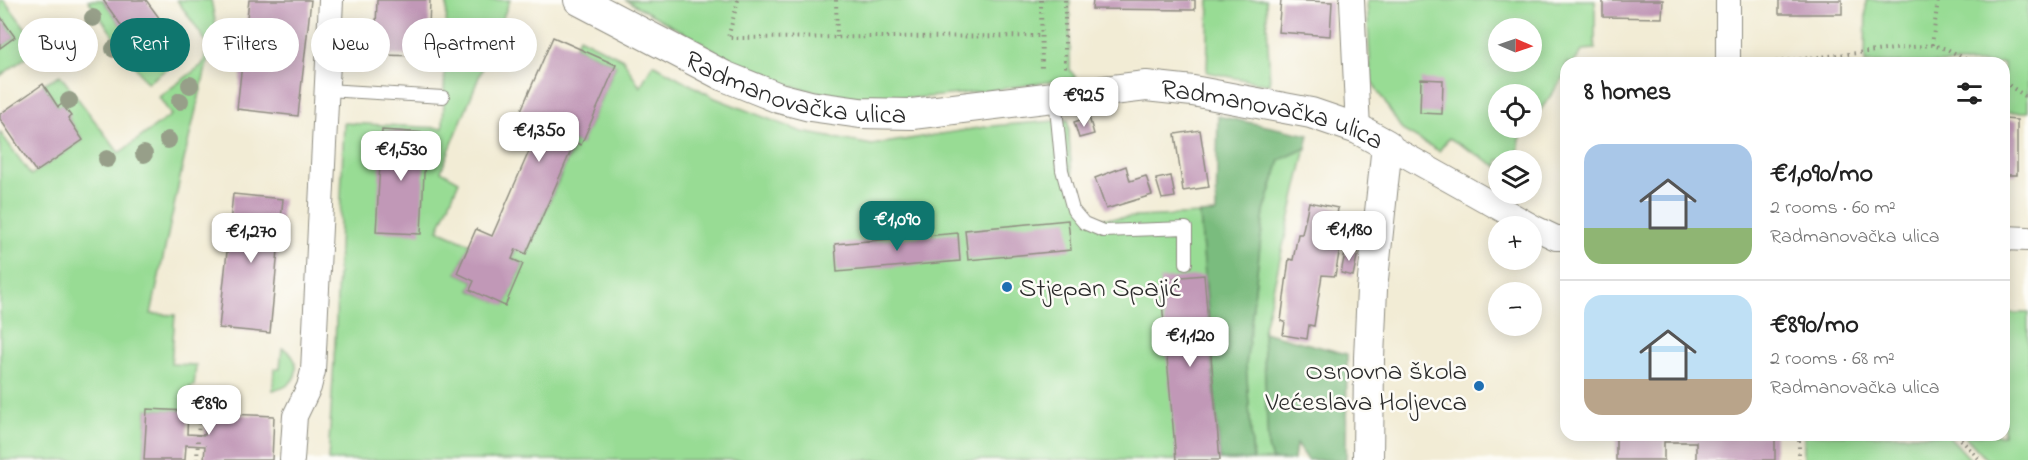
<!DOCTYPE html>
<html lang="en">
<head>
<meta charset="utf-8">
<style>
	:root { --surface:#fff; --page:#f2f2f2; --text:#222; --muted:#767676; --line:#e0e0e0; --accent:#0f766e }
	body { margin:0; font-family:"Indie Flower",sans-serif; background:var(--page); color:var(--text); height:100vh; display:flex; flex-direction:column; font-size:22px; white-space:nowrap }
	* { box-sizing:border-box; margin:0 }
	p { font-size:20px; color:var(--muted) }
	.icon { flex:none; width:33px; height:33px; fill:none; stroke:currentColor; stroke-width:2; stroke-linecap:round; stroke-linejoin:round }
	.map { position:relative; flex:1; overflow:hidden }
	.drawer { position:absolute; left:1560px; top:57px; width:450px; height:384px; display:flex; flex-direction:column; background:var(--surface); border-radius:18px; box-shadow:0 3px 15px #0003 }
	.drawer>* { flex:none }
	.banner { position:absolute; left:18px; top:18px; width:570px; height:54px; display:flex; gap:12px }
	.needle { width:39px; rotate:92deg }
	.buttons { position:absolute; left:1488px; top:18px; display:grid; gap:12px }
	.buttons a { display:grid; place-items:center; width:54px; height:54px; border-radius:50%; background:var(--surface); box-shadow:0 3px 15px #0003; font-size:30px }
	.price { position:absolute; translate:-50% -51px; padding:0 14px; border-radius:12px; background:#fff; color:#222; font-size:20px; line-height:39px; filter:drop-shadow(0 2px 3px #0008) }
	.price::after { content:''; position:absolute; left:50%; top:36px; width:18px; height:14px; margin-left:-9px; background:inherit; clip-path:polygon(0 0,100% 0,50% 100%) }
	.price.active { background:var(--accent); color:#fff }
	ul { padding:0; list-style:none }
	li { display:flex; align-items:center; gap:18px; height:150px; padding:0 24px }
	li+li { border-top:2px solid var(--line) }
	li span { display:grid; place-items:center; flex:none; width:168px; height:120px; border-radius:18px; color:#555 }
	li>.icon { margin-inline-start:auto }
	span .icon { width:72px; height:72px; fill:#fffc; stroke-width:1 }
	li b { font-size:26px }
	h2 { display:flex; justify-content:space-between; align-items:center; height:72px; padding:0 24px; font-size:26px }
	.tag { padding:0 21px; border-radius:27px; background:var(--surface); box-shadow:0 3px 15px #0003; font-size:21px; line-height:54px }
	.tag.active { background:var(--accent); color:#fff }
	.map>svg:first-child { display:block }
	.green { fill:#98dc94; stroke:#628460; stroke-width:1.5; fill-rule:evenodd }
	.forest { fill:#7abc7e; stroke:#527454; stroke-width:1.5 }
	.building { fill:#c198b7 }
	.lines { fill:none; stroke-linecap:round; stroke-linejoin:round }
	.service-casing { stroke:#8e8c80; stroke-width:14 }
	.minor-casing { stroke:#8e8c80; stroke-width:26 }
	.tertiary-casing { stroke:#8e8c80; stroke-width:32 }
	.path { stroke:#8e8c80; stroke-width:4; stroke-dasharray:1.5 4.5; stroke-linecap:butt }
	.service { stroke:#fff; stroke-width:12 }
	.minor { stroke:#fff; stroke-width:24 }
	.tertiary { stroke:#fff; stroke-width:30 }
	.tree { fill:#979f89 }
	.poi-dot { fill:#1f6fb2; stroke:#fdfcf7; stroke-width:2 }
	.labels { text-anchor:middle; stroke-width:5; stroke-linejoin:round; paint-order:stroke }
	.street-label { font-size:27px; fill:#2b2b2b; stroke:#fdfcf7 }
	.poi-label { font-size:27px; fill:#2b2b2b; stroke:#fdfcf7; text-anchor:start }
</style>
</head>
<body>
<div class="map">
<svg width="2028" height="460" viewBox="0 0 2028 460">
	<rect width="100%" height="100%" fill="#fdfcf7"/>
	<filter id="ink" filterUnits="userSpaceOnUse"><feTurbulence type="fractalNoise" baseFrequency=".0167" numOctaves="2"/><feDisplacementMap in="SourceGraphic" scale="12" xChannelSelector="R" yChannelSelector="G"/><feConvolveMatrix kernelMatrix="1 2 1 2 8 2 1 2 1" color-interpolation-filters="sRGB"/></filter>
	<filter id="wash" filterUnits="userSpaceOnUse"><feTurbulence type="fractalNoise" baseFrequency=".008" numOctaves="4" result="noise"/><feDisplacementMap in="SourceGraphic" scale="24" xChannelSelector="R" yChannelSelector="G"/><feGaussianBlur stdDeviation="1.35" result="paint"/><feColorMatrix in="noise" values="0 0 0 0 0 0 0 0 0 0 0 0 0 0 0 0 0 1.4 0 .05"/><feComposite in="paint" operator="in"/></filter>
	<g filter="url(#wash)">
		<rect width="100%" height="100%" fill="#f2ecd5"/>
		<g class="green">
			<polygon points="0,0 4,0 40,47 0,76 0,48 15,37 0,16"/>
			<polygon points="88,0 103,0 145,58 156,51 168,68 147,83"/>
			<path d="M 177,0 L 211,0 L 216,26 L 183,164 L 151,314 L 175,315 L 171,364 L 196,365 L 194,386 L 190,387 L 188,411 L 147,409 L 144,460 L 0,460 L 0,132 L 31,175 L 83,140 L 68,118 L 70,116 L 62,104 L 58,107 L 43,84 L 60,75 L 119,153 L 171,115 L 159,97 L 202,65 C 206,56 208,49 205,40 Z"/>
			<path d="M 447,0 L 510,0 L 441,171 L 459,181 L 438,230 L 470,244 L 457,273 L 474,281 L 470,290 L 505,305 L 523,264 L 512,259 L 516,249 L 527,253 L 573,147 L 564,143 L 566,138 L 581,144 L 616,65 L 575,47 L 579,37 L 623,59 L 640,87 L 653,64 L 715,98 L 802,132 L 872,145 L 991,126 L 1068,120 C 1071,151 1067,197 1094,219 L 1200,214 L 1220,460 L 328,460 L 335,344 L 344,123 L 443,128 Z"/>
			<path d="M 626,0 L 1070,0 L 1070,70 L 1076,78 C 988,90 895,110 807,90 C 775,83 745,69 716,56 L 716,51 Z"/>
			<polygon points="1209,0 1266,0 1270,85 1207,72"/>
			<path d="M 1367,0 L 1595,0 L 1595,49 L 1583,50 L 1574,63 L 1566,63 L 1566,74 L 1532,122 L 1532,94 L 1498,94 L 1498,128 L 1528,128 L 1520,139 L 1517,160 L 1498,160 L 1498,167 L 1449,138 L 1439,151 L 1402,130 L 1371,80 ZM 1498,28 L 1532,28 L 1532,62 L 1498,62 Z"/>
			<polygon points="1866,0 2028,0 2028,112 2004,112 2004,63 1865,63"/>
			<polygon points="1306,148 1263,332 1268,446 1272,460 1253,460 1246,365 1264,212 1280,160"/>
			<polygon points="2004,313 2028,313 2028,460 1987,460 1964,435 2004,435"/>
			<path d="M 282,348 C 304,358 300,388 273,390 L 274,369 L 280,369 Z"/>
			<polygon points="1804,435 1948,435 1971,460 1804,460"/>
		</g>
		<g class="forest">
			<polygon points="1218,116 1309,135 1306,148 1280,160 1264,212 1246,365 1253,460 1220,460 1200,214 1216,213"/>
			<polygon points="1263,332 1347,354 1346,460 1307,460 1296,444 1294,460 1272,460 1268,446"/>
		</g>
		<g id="blocks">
			<g class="building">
				<polygon points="103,0 146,0 174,38 145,59"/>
				<polygon points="249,0 311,0 298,116 237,109"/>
				<polygon points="377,0 430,0 428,56 375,55"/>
				<polygon points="1093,0 1195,0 1195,10 1092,9"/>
				<polygon points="1281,0 1332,2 1330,36 1278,32"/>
				<polygon points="1603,0 1663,0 1662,18 1603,17"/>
				<rect x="1779" y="0" width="63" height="14"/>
				<polygon points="0,16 15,37 0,48"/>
				<polygon points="553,37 616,65 581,145 566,138 564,143 573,146 526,254 516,249 512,259 523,264 505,306 470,290 474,281 457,273 476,229 492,236 537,133 515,124"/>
				<polygon points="1421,79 1443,80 1442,114 1420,113"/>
				<polygon points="43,84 58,107 62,104 71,116 68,118 83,140 36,172 0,119 0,114"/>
				<polygon points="1089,117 1094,134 1079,138 1074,122"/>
				<polygon points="2004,119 2017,120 2017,175 2004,175"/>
				<polygon points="382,130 426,133 421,234 376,232"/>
				<polygon points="1200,130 1209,187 1183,191 1175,134"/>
				<polygon points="1126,166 1130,181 1146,176 1152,195 1106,209 1095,178"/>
				<polygon points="1171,176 1175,197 1162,199 1156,179"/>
				<polygon points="233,194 283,199 270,333 219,328"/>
				<polygon points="1309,202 1338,208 1335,230 1338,231 1336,241 1341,242 1335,276 1322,275 1314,326 1309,325 1307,339 1283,335 1285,322 1281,321 1289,259 1293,260 1298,234 1302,234"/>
				<polygon points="1068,220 1071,250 968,260 965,230"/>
				<polygon points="958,233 960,261 837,272 835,244"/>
				<polygon points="1346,248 1358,252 1353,276 1341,273"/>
				<polygon points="1204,275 1220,460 1176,460 1160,279"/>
				<polygon points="147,409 188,411 187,434 205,435 206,413 274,416 272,460 204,460 205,446 186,445 185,460 144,460"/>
				<polygon points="1616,435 1775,435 1775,460 1696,460 1696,442 1664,442 1664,460 1616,460"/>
			</g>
		</g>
	</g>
	<g filter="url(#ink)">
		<use href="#blocks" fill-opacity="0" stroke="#8e8c80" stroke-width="1.5"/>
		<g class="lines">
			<g class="service-casing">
				<g id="service">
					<polyline points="327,90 443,97"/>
					<polyline points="1055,97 1062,170 1073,210 1084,223 1103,231 1186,228 1186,263"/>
				</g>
			</g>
			<g class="minor-casing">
				<g id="minor">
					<polyline points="1352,0 1358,129"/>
					<polyline points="1728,0 1728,63"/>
					<polyline points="1387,145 1535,228 1556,238 1566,238"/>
					<polyline points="2004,238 2028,239"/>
					<polyline points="292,460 295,416 309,387 313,371 331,0"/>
				</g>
			</g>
			<g class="tertiary-casing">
				<g id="tertiary">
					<path id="s1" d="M 579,0 L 724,76 L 779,98 L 810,106 L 860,113 L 912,114 L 1146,86 L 1193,91 L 1311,113 L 1358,129 L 1387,145 L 1372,289 L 1369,358 L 1368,460"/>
				</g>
			</g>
			<g class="path">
				<polyline points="738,0 728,38 1041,36"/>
				<polyline points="836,0 837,37"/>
				<polyline points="1041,0 1042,71"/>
				<polyline points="1065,0 1065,68"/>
				<polyline points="1932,45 1938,0"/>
				<polyline points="1764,63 1932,45 1947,49 1973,63"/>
				<polyline points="2004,82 2028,98"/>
				<polyline points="1957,435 1980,460"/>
				<polyline points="197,460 200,398"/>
				<polyline points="1799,460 1799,435"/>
			</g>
			<use href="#service" class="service"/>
			<use href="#minor" class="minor"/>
			<use href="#tertiary" class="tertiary"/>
		</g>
		<g class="tree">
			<circle cx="93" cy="18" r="9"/>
			<circle cx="114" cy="49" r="9"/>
			<circle cx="190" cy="85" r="9"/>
			<circle cx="69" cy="101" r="9"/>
			<circle cx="180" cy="101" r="9"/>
			<circle cx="168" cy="140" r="9"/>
			<circle cx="144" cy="154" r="9"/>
			<circle cx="107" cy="159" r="9"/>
		</g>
	</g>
	<g class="poi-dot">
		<circle cx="1007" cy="287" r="6"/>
		<circle cx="1479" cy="386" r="6"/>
	</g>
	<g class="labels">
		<g class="street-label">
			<text dy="9" stroke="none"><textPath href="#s1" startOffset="237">Radmanovačka ulica</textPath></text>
			<text dy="9" stroke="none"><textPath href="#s1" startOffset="723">Radmanovačka ulica</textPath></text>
		</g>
		<g class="poi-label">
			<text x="1019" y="296">Stjepan Spajić</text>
			<text x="1467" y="379" text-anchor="end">Osnovna škola<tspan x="1467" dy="31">Većeslava Holjevca</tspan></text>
		</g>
	</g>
</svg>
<div class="buttons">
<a><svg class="needle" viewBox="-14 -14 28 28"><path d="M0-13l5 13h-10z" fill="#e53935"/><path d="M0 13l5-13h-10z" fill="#767676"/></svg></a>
<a><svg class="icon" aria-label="locate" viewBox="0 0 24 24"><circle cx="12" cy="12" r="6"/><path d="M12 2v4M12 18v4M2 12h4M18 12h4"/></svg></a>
<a><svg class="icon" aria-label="layers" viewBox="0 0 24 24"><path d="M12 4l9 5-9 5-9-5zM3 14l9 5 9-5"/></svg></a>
<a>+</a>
<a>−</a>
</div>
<b class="price" style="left:1084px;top:128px">€925</b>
<b class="price" style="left:539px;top:163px">€1,350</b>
<b class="price" style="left:401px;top:182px">€1,530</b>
<b class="price active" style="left:897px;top:252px">€1,090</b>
<b class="price" style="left:1349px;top:262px">€1,180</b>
<b class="price" style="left:251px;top:264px">€1,270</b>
<b class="price" style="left:1190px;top:368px">€1,120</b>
<b class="price" style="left:209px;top:436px">€890</b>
<div class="banner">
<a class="tag">Buy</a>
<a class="tag active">Rent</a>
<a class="tag">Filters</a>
<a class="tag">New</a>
<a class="tag">Apartment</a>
</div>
<section class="drawer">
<h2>8 homes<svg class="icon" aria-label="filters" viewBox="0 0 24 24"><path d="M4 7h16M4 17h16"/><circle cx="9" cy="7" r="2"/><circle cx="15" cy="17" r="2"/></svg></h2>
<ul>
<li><span style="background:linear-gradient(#a9c7e8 70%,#8fb573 0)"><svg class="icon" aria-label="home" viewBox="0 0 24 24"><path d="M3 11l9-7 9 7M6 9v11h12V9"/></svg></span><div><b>€1,090/mo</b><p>2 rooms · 60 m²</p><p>Radmanovačka ulica</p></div></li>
<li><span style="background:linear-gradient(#bfe0f5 70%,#b9a48a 0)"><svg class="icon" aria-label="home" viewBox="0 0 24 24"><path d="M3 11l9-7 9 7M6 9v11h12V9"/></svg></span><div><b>€890/mo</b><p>2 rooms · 68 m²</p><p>Radmanovačka ulica</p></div></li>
</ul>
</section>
</div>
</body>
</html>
